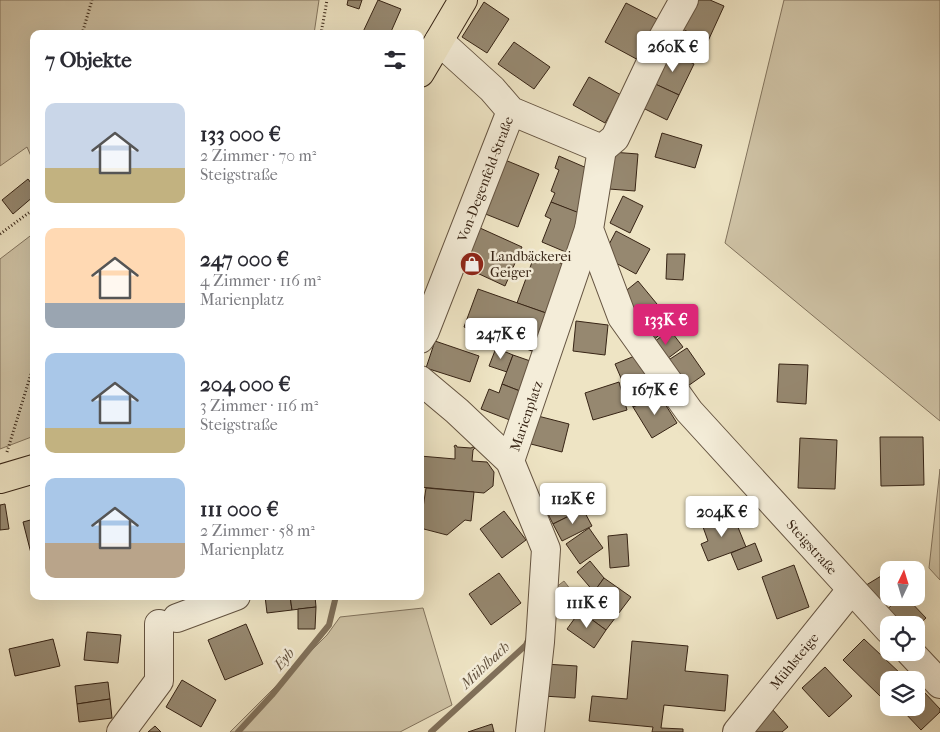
<!DOCTYPE html>
<html lang="de">
<head>
<meta charset="utf-8">
<style>
	:root { --surface:#fff; --page:#f7f7f7; --text:#2b2b33; --muted:#7c7c81; --accent:#db2777 }
	body { margin:0; font-family:"IM FELL French Canon",serif; background:var(--page); color:var(--text); height:100vh; display:flex; flex-direction:column; font-size:19px; white-space:nowrap }
	* { box-sizing:border-box; margin:0 }
	p { font-size:16px; color:var(--muted) }
	.icon { flex:none; width:28px; height:28px; fill:none; stroke:currentColor; stroke-width:2; stroke-linecap:round; stroke-linejoin:round }
	.map { position:relative; flex:1; overflow:hidden }
	.sheet { position:absolute; left:30px; top:30px; width:394px; height:570px; display:flex; flex-direction:column; background:var(--surface); border-radius:10px; box-shadow:0 5px 20px #0002 }
	.sheet>* { flex:none }
	.needle { width:32px; rotate:4deg }
	.tools { position:absolute; left:880px; top:561px; display:grid; gap:10px }
	.tools a { display:grid; place-items:center; width:45px; height:45px; border-radius:10px; background:var(--surface); box-shadow:0 5px 20px #0002; font-size:25px }
	.price { position:absolute; translate:-50% -42px; padding:0 11px; border-radius:5px; background:#fff; color:#222; font-size:16px; line-height:32px; filter:drop-shadow(0 1px 2px #0008) }
	.price::after { content:''; position:absolute; left:50%; top:30px; width:15px; height:11px; margin-left:-8px; background:inherit; clip-path:polygon(0 0,100% 0,50% 100%) }
	.price.selected { background:var(--accent); color:#fff }
	ul { padding:0; list-style:none }
	li { display:flex; align-items:center; gap:15px; height:125px; padding:0 15px }
	li span { display:grid; place-items:center; flex:none; width:140px; height:100px; border-radius:10px; color:#555 }
	li>.icon { margin-inline-start:auto }
	span .icon { width:60px; height:60px; fill:#fffc; stroke-width:1 }
	li b { font-size:21px }
	h2 { display:flex; justify-content:space-between; align-items:center; height:60px; padding:0 15px; font-size:21px }
	.map>svg:first-child { display:block }
	.green { fill:#cfc3a6; stroke:#83745e }
	.water { fill:#b0a388; stroke:#80705a }
	.lines { fill:none; stroke-linecap:round; stroke-linejoin:round }
	.stream { stroke:#80705a; stroke-width:6 }
	.building { fill:#968870; stroke:#372415 }
	.minor-casing { stroke:#655441; stroke-width:30 }
	.major-casing { stroke:#372415; stroke-width:30 }
	.path { stroke:#372415; stroke-width:3; stroke-dasharray:1 2.5; stroke-linecap:butt }
	.minor { stroke:#f4edd9; stroke-width:28 }
	.major { stroke:#eee4c4; stroke-width:28 }
	.labels { text-anchor:middle; stroke-width:5; stroke-linejoin:round; paint-order:stroke }
	.street-label { font-size:14px; fill:#372415; stroke:#f4edd9 }
	.poi-label { font-size:14px; fill:#372415; stroke:#f4edd9; text-anchor:start }
	.water-label { font-size:15px; font-style:italic; fill:#61503d; stroke:#f4edd9 }
</style>
</head>
<body>
<div class="map">
<svg width="940" height="732" viewBox="0 0 940 732">
	<rect width="100%" height="100%" fill="#eee4c4"/>
	<filter id="stains"><feTurbulence type="fractalNoise" baseFrequency=".004" numOctaves="4"/><feColorMatrix values="0 0 0 0 .2 0 0 0 0 .09 0 0 0 0 .02 0 0 0 .5 -.17"/></filter>
	<radialGradient id="worn" r=".72"><stop offset=".6" stop-color="#630" stop-opacity="0"/><stop offset="1" stop-color="#630" stop-opacity=".3"/></radialGradient>
	<g class="green">
		<polygon points="0,0 319,0 314,34 34,34 34,163 27,147 0,166"/>
		<polygon points="784,0 940,0 940,421 725,243"/>
		<polygon points="34,233 34,436 0,449 0,259"/>
		<polygon points="940,469 940,580 929,568"/>
		<polygon points="423,608 452,705 400,732 230,732 327,635 340,617"/>
	</g>
	<polygon class="water" points="564,581 574,594 548,614 538,601"/>
	<g class="lines">
		<g class="stream">
			<polyline points="238,732 272,695 329,625 336,596"/>
			<polyline points="431,732 526,645 529,638"/>
		</g>
	</g>
	<g class="building">
		<polygon points="348,0 362,0 359,9 347,5"/>
		<polygon points="378,0 401,9 390,34 362,34"/>
		<polygon points="695,0 710,0 724,6 708,41 682,29"/>
		<polygon points="484,2 509,19 487,53 462,37"/>
		<polygon points="626,3 663,22 642,62 605,42"/>
		<polygon points="514,42 550,67 534,89 498,64"/>
		<polygon points="668,51 694,64 679,95 653,83"/>
		<polygon points="589,77 621,95 605,123 573,105"/>
		<polygon points="653,83 679,95 667,120 641,107"/>
		<polygon points="662,133 702,145 695,168 655,157"/>
		<polygon points="612,152 638,154 635,191 609,189"/>
		<polygon points="559,156 589,169 578,213 551,202 555,193 551,191 559,170 555,168"/>
		<polygon points="505,160 539,174 518,227 483,213"/>
		<polygon points="28,179 34,187 34,196 13,214 2,200"/>
		<polygon points="623,196 643,206 630,233 610,223"/>
		<polygon points="551,202 582,214 568,253 542,242 551,219 545,216"/>
		<polygon points="480,228 522,247 505,286 462,266"/>
		<polygon points="616,231 650,249 636,274 603,256"/>
		<polygon points="535,254 563,264 546,313 517,303"/>
		<polygon points="667,254 685,254 683,280 666,279"/>
		<polygon points="638,281 657,304 636,321 617,298"/>
		<polygon points="478,289 546,313 532,351 464,327"/>
		<polygon points="657,304 673,324 652,341 636,321"/>
		<polygon points="576,321 608,325 605,355 573,351"/>
		<polygon points="670,330 683,347 663,362 650,345"/>
		<polygon points="435,341 479,356 470,382 426,368"/>
		<polygon points="496,348 513,355 507,372 489,366"/>
		<polygon points="687,348 705,374 685,388 667,361"/>
		<polygon points="642,353 651,374 624,385 615,364"/>
		<polygon points="513,355 536,363 525,393 502,384"/>
		<polygon points="779,364 808,365 806,404 777,402"/>
		<polygon points="651,374 660,396 633,407 624,385"/>
		<polygon points="619,382 627,410 593,420 585,393"/>
		<polygon points="502,384 525,393 515,422 481,409 489,389 499,393"/>
		<polygon points="660,396 677,423 652,438 633,407"/>
		<polygon points="534,415 569,424 562,452 527,443"/>
		<polygon points="880,437 923,437 924,485 881,486"/>
		<polygon points="800,438 837,440 835,489 798,488"/>
		<polygon points="456,445 457,447 471,448 473,447 475,448 473,450 472,461 487,462 494,472 493,486 484,493 420,487 420,456 455,459 455,448 454,446"/>
		<polygon points="571,485 583,509 553,524 541,500"/>
		<polygon points="426,488 474,492 471,521 465,520 447,535 420,528"/>
		<polygon points="5,504 9,529 0,530 0,505"/>
		<polygon points="583,509 592,526 562,541 553,524"/>
		<polygon points="504,511 526,540 502,558 480,529"/>
		<polygon points="733,515 746,547 708,561 701,544 708,541 703,527"/>
		<polygon points="34,519 34,565 23,522"/>
		<polygon points="589,528 603,548 580,564 566,544"/>
		<polygon points="627,534 629,566 610,568 608,536"/>
		<polygon points="755,543 762,561 738,570 731,553"/>
		<polygon points="590,561 604,578 594,592 577,572"/>
		<polygon points="794,565 809,607 777,619 762,577"/>
		<polygon points="499,573 521,603 491,625 469,594"/>
		<polygon points="886,573 889,577 889,597 874,606 863,587"/>
		<polygon points="604,578 631,597 606,630 580,611"/>
		<polygon points="265,596 290,596 292,610 267,613"/>
		<polygon points="290,596 315,596 316,607 292,610"/>
		<polygon points="900,598 907,598 926,618 916,627 916,625 896,625 884,612"/>
		<polygon points="316,607 315,629 298,629 298,609"/>
		<polygon points="580,611 606,630 594,648 567,629"/>
		<polygon points="246,624 263,664 225,680 208,640"/>
		<polygon points="87,632 121,635 118,663 84,660"/>
		<polygon points="53,639 60,666 15,676 9,649"/>
		<polygon points="864,639 902,675 897,680 889,680 889,689 881,697 843,660"/>
		<polygon points="632,641 688,646 685,671 728,675 725,711 664,705 661,728 683,729 683,732 652,732 653,727 589,721 592,696 627,699"/>
		<polygon points="545,664 577,666 575,698 543,696"/>
		<polygon points="825,667 852,696 829,717 802,688"/>
		<polygon points="182,680 216,700 201,727 166,707"/>
		<polygon points="108,682 110,699 77,704 75,686"/>
		<polygon points="924,692 940,709 940,712 921,730 903,711 907,708 916,708 916,699"/>
		<polygon points="110,699 112,718 79,722 77,704"/>
		<polygon points="772,709 788,727 782,732 747,732"/>
		<polygon points="492,724 494,732 468,732"/>
		<polygon points="155,726 161,732 148,732"/>
	</g>
	<g class="lines">
		<g class="minor-casing">
			<g id="minor">
				<polyline points="439,41 492,89 511,111 602,149"/>
				<polyline points="602,149 589,229 622,317 689,411 889,630"/>
				<polyline points="602,149 615,138 661,41 684,0"/>
				<polyline points="420,339 425,331 511,111"/>
				<polyline points="420,380 457,411 510,461 546,549 540,642 530,732"/>
				<polyline points="510,461 589,229"/>
				<polyline points="177,618 236,596"/>
				<polyline points="910,652 940,684"/>
				<polyline points="121,732 159,681 159,624"/>
				<polyline points="737,732 851,590"/>
			</g>
		</g>
		<g class="major-casing">
			<g id="major">
				<polyline points="420,73 463,0"/>
				<polyline points="0,479 34,469"/>
			</g>
		</g>
		<g class="path">
			<polyline points="82,34 92,0"/>
			<polyline points="321,34 327,0"/>
			<polyline points="0,234 34,209"/>
			<polyline points="7,452 34,364"/>
		</g>
		<use href="#minor" class="minor"/>
		<use href="#major" class="major"/>
	</g>
	<defs>
		<g id="shop-disc" transform="scale(1.25)"><circle r="9.5" fill="#8f2418" stroke="#f4edd9"/><path d="M-5-2.5h2.3a2.7 3.5 0 0 1 5.4 0H5L5.5 6h-11ZM-1.5-2.5h3a1.5 2.3 0 0 0-3 0Z" fill="#fff"/></g>
	</defs>
	<g fill-rule="evenodd">
		<use href="#shop-disc" x="472" y="264"/>
	</g>
	<g class="labels">
		<g class="street-label">
			<text transform="translate(485 179) rotate(-69)" y="5">Von-Degenfeld-Straße</text>
			<text transform="translate(526 416) rotate(-71)" y="5">Marienplatz</text>
			<text transform="translate(812 547) rotate(48)" y="5">Steigstraße</text>
			<text transform="translate(794 661) rotate(-51)" y="5">Mühlsteige</text>
		</g>
		<g class="poi-label">
			<text x="490" y="261">Landbäckerei<tspan x="490" dy="16">Geiger</tspan></text>
		</g>
		<g class="water-label">
			<text transform="translate(284 659) rotate(-50)" y="5">Eyb</text>
			<text transform="translate(485 665) rotate(-43)" y="5">Mühlbach</text>
		</g>
	</g>
	<rect width="100%" height="100%" filter="url(#stains)"/>
	<rect width="100%" height="100%" fill="url(#worn)"/>
</svg>
<div class="tools">
<a><svg class="needle" viewBox="-14 -14 28 28"><path d="M0-13l5 13h-10z" fill="#e53935"/><path d="M0 13l5-13h-10z" fill="#7c7c81"/></svg></a>
<a><svg class="icon" aria-label="locate" viewBox="0 0 24 24"><circle cx="12" cy="12" r="6"/><path d="M12 2v4M12 18v4M2 12h4M18 12h4"/></svg></a>
<a><svg class="icon" aria-label="layers" viewBox="0 0 24 24"><path d="M12 4l9 5-9 5-9-5zM3 14l9 5 9-5"/></svg></a>
</div>
<b class="price" style="left:673px;top:73px">260K €</b>
<b class="price selected" style="left:666px;top:346px">133K €</b>
<b class="price" style="left:501px;top:360px">247K €</b>
<b class="price" style="left:655px;top:416px">167K €</b>
<b class="price" style="left:573px;top:525px">112K €</b>
<b class="price" style="left:722px;top:538px">204K €</b>
<b class="price" style="left:587px;top:629px">111K €</b>
<section class="sheet">
<h2>7 Objekte<svg class="icon" aria-label="filters" viewBox="0 0 24 24"><path d="M4 7h16M4 17h16"/><circle cx="9" cy="7" r="2"/><circle cx="15" cy="17" r="2"/></svg></h2>
<ul>
<li><span style="background:linear-gradient(#c9d6e8 65%,#c2b280 0)"><svg class="icon" aria-label="home" viewBox="0 0 24 24"><path d="M3 11l9-7 9 7M6 9v11h12V9"/></svg></span><div><b>133 000 €</b><p>2 Zimmer · 70 m²</p><p>Steigstraße</p></div></li>
<li><span style="background:linear-gradient(#ffd9b3 75%,#9aa5b1 0)"><svg class="icon" aria-label="home" viewBox="0 0 24 24"><path d="M3 11l9-7 9 7M6 9v11h12V9"/></svg></span><div><b>247 000 €</b><p>4 Zimmer · 116 m²</p><p>Marienplatz</p></div></li>
<li><span style="background:linear-gradient(#a9c7e8 75%,#c2b280 0)"><svg class="icon" aria-label="home" viewBox="0 0 24 24"><path d="M3 11l9-7 9 7M6 9v11h12V9"/></svg></span><div><b>204 000 €</b><p>3 Zimmer · 116 m²</p><p>Steigstraße</p></div></li>
<li><span style="background:linear-gradient(#a9c7e8 65%,#b9a48a 0)"><svg class="icon" aria-label="home" viewBox="0 0 24 24"><path d="M3 11l9-7 9 7M6 9v11h12V9"/></svg></span><div><b>111 000 €</b><p>2 Zimmer · 58 m²</p><p>Marienplatz</p></div></li>
</ul>
</section>
</div>
</body>
</html>
